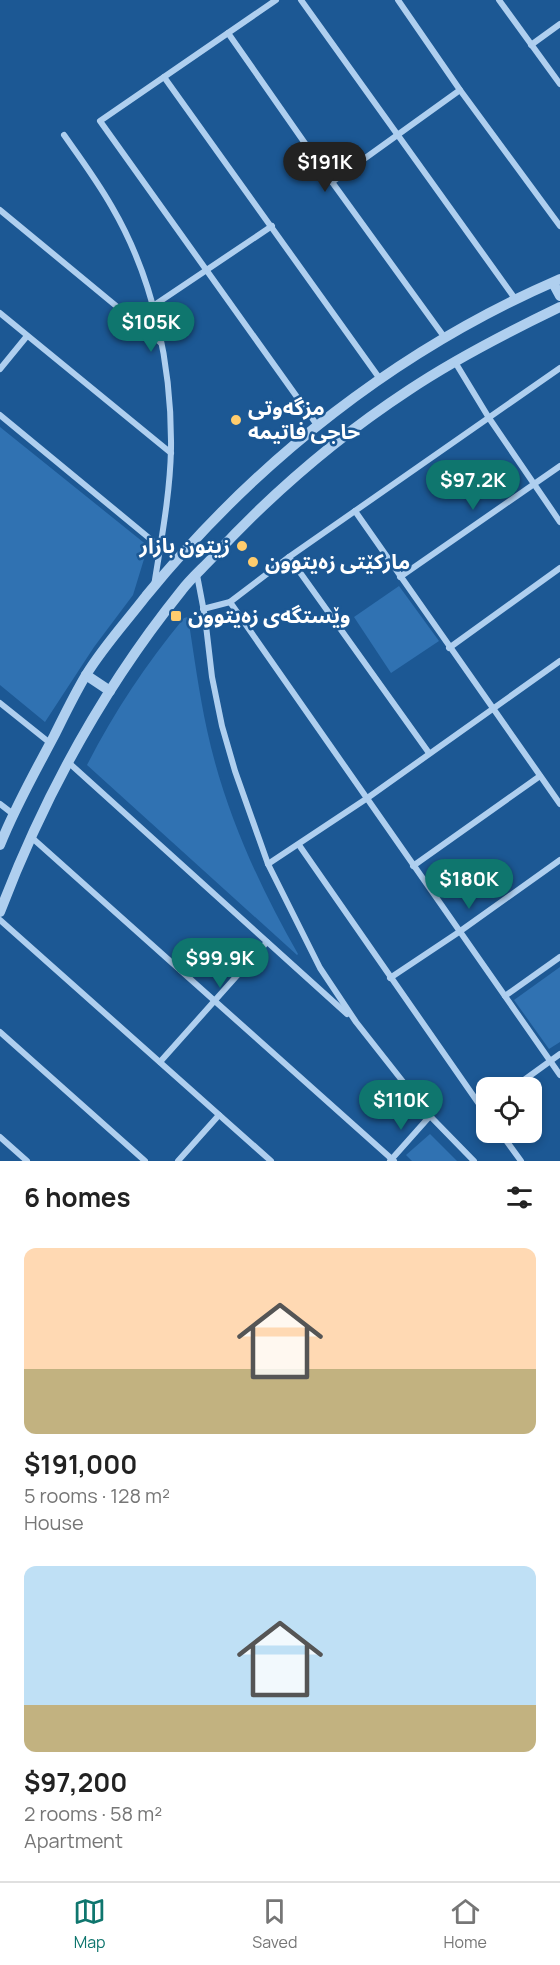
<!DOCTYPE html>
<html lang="en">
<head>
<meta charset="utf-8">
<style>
	:root { --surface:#fff; --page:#f2f2f2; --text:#222; --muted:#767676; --line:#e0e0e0; --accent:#0f766e }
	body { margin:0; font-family:Manrope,"Noto Sans Arabic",sans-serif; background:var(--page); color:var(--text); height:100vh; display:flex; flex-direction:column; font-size:22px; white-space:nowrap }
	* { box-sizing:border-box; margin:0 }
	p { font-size:20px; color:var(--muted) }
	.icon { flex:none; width:33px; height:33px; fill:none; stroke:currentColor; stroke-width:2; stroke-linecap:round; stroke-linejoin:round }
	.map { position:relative; height:1161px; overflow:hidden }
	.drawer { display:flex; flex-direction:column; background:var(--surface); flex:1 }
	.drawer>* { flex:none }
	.tools { position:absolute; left:476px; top:1077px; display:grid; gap:12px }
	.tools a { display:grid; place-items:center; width:66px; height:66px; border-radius:12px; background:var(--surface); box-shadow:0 3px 9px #0003; font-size:30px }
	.price { position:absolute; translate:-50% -51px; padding:0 14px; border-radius:21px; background:var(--accent); color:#fff; font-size:20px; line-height:39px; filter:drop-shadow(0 2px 3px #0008) }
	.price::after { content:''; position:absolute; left:50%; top:36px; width:18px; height:14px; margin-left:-9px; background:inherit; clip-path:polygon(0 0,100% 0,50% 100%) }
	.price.selected { background:#222; color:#fff }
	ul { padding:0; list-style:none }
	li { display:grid; align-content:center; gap:12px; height:318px; padding:0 24px }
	li span { display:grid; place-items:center; height:186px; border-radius:12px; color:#555 }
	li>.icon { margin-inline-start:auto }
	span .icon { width:108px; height:108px; fill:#fffc; stroke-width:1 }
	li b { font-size:26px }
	h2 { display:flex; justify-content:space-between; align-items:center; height:72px; padding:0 24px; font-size:26px }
	.tabs { display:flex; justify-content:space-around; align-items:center; height:84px; border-top:2px solid var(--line); background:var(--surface); font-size:16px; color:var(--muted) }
	.tabs a { display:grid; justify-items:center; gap:3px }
	.tabs .selected { color:var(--accent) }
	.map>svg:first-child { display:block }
	.green { fill:#3072b2 }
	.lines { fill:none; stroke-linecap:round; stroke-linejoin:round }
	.minor { stroke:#afcfef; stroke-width:6 }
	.tertiary { stroke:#afcfef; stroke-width:10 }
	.poi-dot { fill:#ffcc6d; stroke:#1c5894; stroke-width:2 }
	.labels { text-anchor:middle; stroke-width:5; stroke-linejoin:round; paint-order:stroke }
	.poi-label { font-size:21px; font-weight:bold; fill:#fff; stroke:#1c5894; text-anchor:start }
</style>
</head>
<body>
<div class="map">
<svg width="560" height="1161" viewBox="0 0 560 1161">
	<rect width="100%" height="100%" fill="#1c5894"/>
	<g class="green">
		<polygon points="0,427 148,546 133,595 94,647 45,722 0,685"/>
		<polygon points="399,586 439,641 391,673 354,617"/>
		<path d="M 188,617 C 194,655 199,693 207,730 C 224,809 258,884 298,954 L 297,955 L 87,765 C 114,712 146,664 184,618 Z"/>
		<polygon points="560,967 560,1042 549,1049 514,1000"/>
		<polygon points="430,1134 457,1161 412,1161 406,1155"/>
	</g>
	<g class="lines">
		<g class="minor">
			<polyline points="276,0 100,121 317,425"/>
			<polyline points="301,0 516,300"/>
			<polyline points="398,0 460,90 560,226"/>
			<polyline points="499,0 560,84"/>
			<polyline points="228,33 332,182 445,338"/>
			<polyline points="531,45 560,24"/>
			<polyline points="164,77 380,379"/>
			<path d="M 64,135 C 81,159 98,182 112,207 C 154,279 172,367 171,449 C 170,495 161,541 154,586"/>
			<polyline points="332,182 460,90"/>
			<polyline points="0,210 161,343"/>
			<polyline points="153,306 272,226"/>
			<polyline points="0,313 171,453"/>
			<polyline points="455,362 489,418 560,522"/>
			<polyline points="0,369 27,336"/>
			<polyline points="0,415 160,547"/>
			<polyline points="355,511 560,804"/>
			<polyline points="289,557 429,753"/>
			<polyline points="197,575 205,617 212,677 222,726 235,771 268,864 320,968 356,1022 430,1116 474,1161"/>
			<polyline points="400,577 560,466"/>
			<polyline points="230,602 560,1075"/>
			<polyline points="203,609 230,602 289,557 560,368"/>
			<polyline points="449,648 560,568"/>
			<polyline points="0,703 50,743"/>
			<polyline points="68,762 347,1014"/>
			<polyline points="0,804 13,814"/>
			<polyline points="30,836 394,1161"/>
			<polyline points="299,845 486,1114"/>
			<polyline points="268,864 366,799 560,661"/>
			<polyline points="413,866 540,776"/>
			<polyline points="0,920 271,1161"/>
			<polyline points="390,978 459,932 560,860"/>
			<polyline points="505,996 560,957"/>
			<polyline points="0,1032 145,1161"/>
			<polyline points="160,1062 267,942"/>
			<polyline points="513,1088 560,1054"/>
			<polyline points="500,1132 521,1161"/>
			<polyline points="0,1137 27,1161"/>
			<polyline points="178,1161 219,1115"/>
			<polyline points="390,1161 430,1116"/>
		</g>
		<g class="tertiary">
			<polyline points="553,283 560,296"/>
			<polyline points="86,675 110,691"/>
			<path d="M 0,845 C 15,807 35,772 54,736 C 64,716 74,695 86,675 C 103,647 126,622 146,596 C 257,460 398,349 560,279"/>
			<path d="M 0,912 C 44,796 104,687 182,590 C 191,578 203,568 213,557 C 272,493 336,438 409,390 C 457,358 508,332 560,307"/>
		</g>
	</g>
	<g class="poi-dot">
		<circle cx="236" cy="420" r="6"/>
		<circle cx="242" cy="546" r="6"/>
		<circle cx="253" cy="562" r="6"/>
		<rect x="170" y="610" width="12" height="12" rx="3"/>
	</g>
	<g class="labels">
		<g class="poi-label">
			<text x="248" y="415">مزگەوتی<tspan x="248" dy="24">حاجی فاتیمە</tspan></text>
			<text x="230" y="553" text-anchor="end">زيتون بازار</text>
			<text x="265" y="569">مارکێتی زەیتوون</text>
			<text x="188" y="623">وێستگەی زەیتوون</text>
		</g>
	</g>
</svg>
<div class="tools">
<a><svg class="icon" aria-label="locate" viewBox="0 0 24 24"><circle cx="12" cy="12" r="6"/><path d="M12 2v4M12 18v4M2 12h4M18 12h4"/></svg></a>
</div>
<b class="price selected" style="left:325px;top:193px">$191K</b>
<b class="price" style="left:151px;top:353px">$105K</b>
<b class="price" style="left:473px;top:511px">$97.2K</b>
<b class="price" style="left:469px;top:910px">$180K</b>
<b class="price" style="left:220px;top:989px">$99.9K</b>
<b class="price" style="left:401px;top:1131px">$110K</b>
</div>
<section class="drawer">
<h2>6 homes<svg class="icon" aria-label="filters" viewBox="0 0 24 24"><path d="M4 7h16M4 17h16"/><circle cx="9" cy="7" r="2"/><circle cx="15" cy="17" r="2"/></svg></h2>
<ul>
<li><span style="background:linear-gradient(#ffd9b3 65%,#c2b280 0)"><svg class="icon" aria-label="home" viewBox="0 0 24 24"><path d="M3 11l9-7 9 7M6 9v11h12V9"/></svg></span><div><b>$191,000</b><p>5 rooms · 128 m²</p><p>House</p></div></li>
<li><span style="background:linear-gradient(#bfe0f5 75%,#c2b280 0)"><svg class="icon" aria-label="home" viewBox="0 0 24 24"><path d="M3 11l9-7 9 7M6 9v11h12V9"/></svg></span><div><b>$97,200</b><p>2 rooms · 58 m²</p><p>Apartment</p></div></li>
</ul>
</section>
<nav class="tabs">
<a class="selected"><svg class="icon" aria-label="map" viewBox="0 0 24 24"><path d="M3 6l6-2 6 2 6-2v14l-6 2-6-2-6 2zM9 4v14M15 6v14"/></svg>Map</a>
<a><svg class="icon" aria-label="saved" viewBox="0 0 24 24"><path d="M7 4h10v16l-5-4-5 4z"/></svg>Saved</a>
<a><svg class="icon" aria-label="home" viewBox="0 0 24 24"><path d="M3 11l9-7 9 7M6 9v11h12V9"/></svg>Home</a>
</nav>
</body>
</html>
